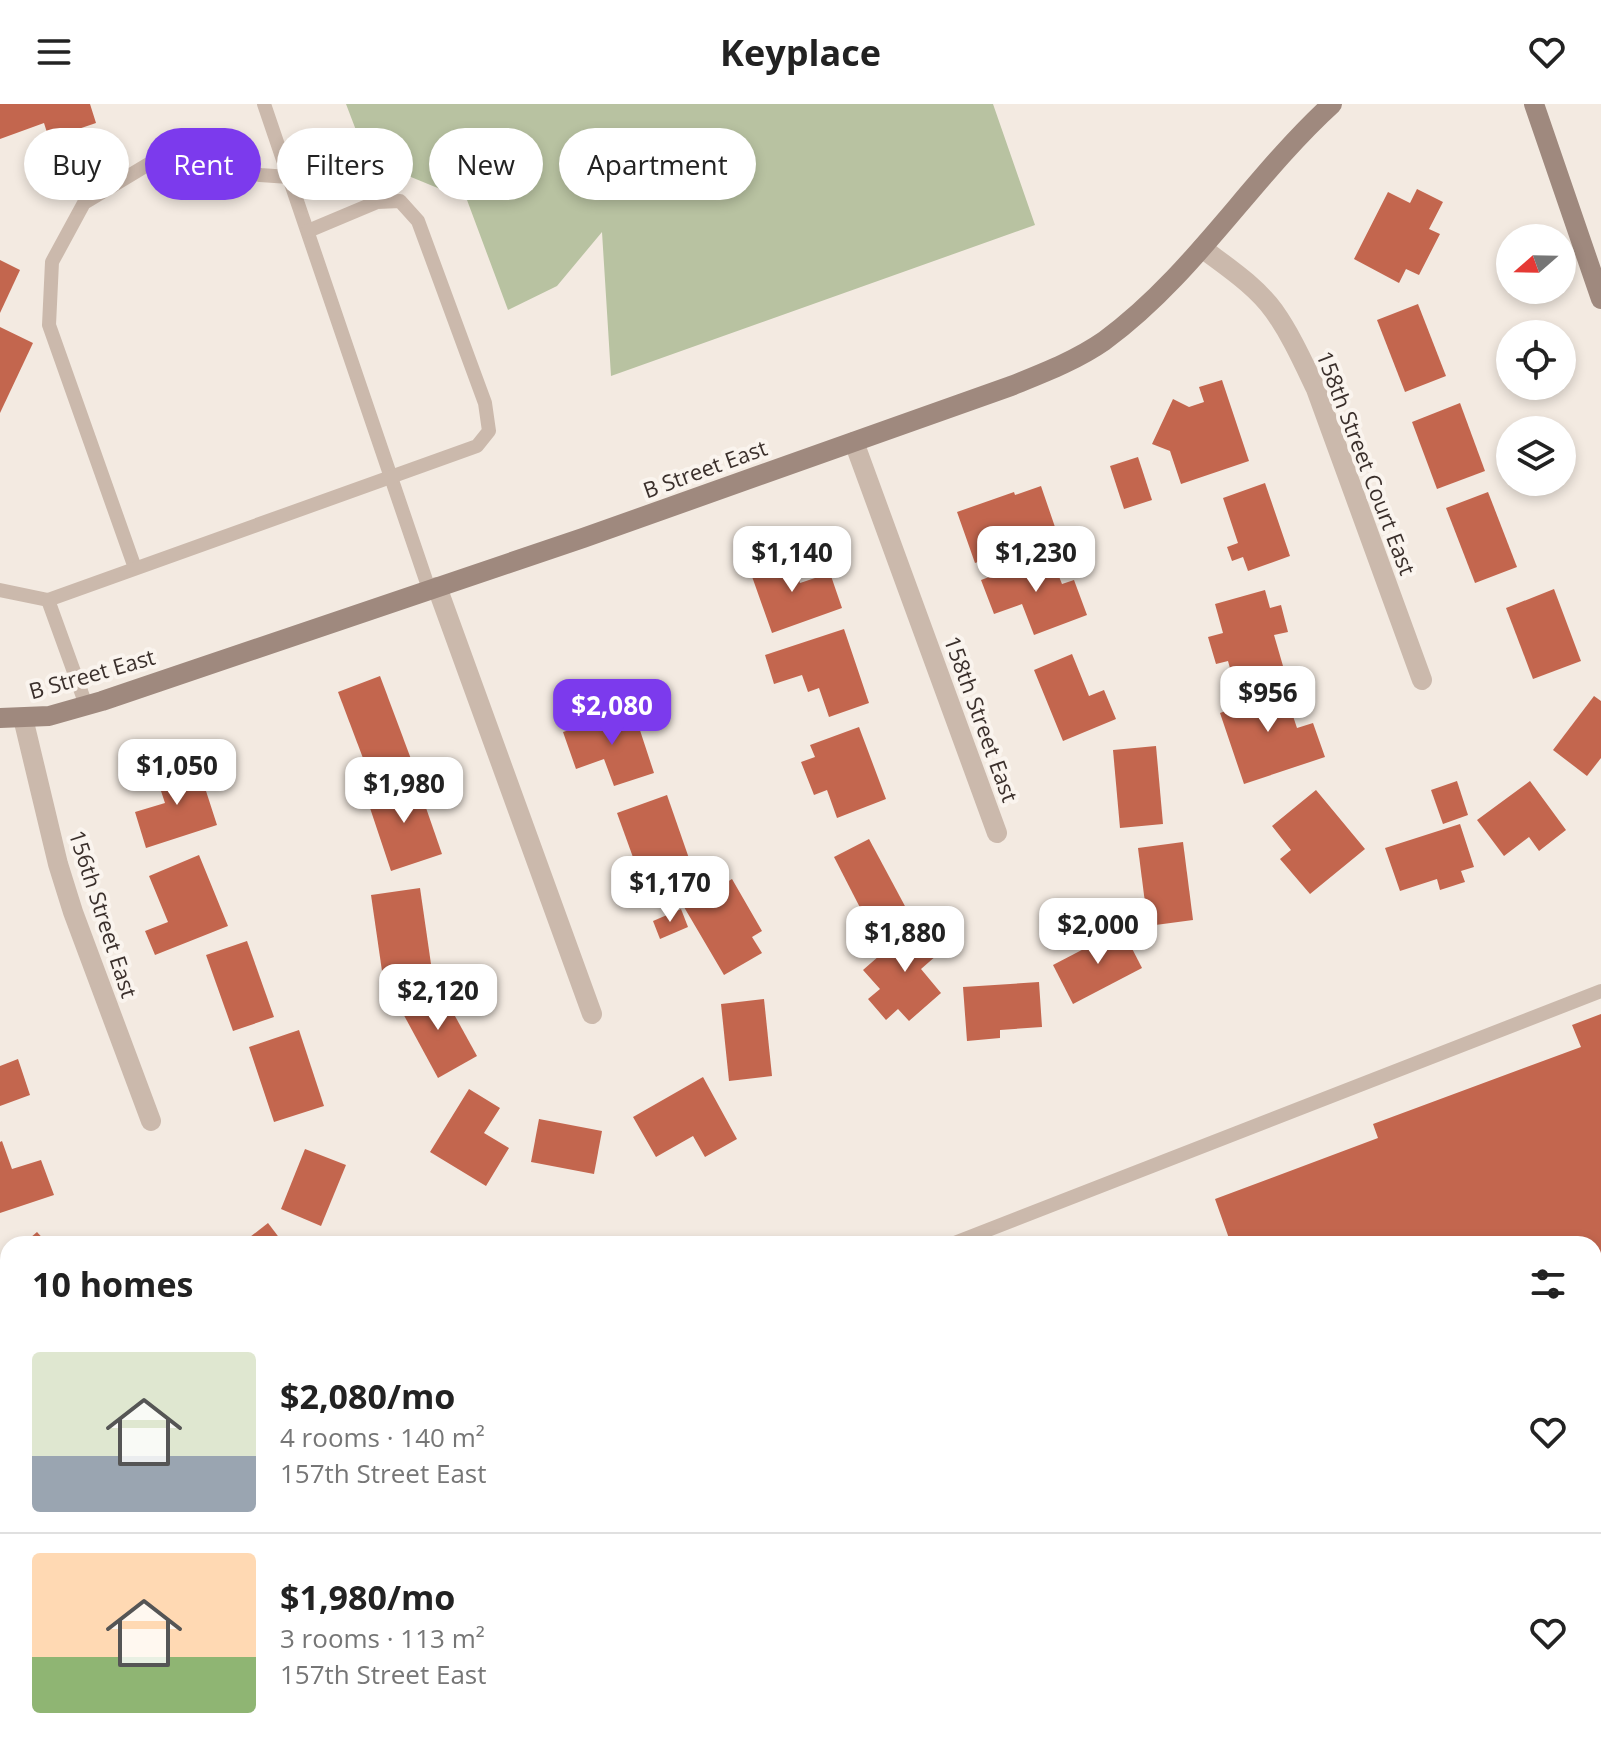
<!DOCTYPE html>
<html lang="en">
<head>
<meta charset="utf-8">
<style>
	:root { --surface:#fff; --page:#f6f6f6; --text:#222; --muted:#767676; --line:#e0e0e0; --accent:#7c3aed }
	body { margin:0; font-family:"Open Sans",sans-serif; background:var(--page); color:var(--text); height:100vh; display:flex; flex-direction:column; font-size:30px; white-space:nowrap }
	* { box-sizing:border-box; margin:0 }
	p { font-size:26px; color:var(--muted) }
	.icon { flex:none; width:44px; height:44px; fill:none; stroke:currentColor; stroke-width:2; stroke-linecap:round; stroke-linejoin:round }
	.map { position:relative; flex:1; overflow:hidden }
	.panel { position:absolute; left:0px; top:1132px; width:1602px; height:512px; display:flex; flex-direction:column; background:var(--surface); border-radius:24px 24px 0 0; box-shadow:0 4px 12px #0003 }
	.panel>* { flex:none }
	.guide { position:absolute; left:24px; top:24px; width:800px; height:72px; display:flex; gap:16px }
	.needle { width:52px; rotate:250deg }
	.fabs { position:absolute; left:1496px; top:120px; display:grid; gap:16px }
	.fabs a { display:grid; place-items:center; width:80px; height:80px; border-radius:50%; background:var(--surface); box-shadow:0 4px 12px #0003; font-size:40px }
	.price { position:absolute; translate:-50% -68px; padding:0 18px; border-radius:16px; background:#fff; color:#222; font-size:26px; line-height:52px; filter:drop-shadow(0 2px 4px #0008) }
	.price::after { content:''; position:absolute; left:50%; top:48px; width:24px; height:18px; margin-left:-12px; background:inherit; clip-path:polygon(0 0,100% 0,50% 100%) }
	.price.on { background:var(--accent); color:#fff }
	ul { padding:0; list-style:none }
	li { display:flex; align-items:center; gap:24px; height:200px; padding:0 32px }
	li+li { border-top:2px solid var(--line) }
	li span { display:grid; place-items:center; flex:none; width:224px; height:160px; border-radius:8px; color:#555 }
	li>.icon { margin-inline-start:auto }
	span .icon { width:96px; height:96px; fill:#fffc; stroke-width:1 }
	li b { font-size:34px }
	h2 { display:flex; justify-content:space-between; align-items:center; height:96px; padding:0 32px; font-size:34px }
	.tag { padding:0 28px; border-radius:36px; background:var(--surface); box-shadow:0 4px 12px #0003; font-size:28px; line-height:72px }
	.tag.on { background:var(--accent); color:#fff }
	header { display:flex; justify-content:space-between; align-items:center; height:104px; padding:0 32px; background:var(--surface); font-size:36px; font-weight:700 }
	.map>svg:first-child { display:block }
	.green { fill:#b8c2a1 }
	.building { fill:#c3664e }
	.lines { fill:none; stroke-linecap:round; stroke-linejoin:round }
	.lane { stroke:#cbb9ac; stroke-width:14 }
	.street { stroke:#cbb9ac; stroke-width:20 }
	.secondary { stroke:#9f897e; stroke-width:20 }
	.labels { text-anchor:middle; stroke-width:8; stroke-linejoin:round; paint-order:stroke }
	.street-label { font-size:22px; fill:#3a2f2b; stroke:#faf4ee }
</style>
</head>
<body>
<header><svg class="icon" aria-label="menu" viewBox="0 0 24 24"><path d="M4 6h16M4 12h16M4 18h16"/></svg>Keyplace<svg class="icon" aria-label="heart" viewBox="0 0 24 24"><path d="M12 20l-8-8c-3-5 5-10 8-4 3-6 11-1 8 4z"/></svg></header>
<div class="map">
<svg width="1601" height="1644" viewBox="0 0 1601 1644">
	<rect width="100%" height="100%" fill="#f3eae1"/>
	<polygon class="green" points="346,0 993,0 1035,121 611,272 602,128 557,182 508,206 467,96 367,55"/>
	<g class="building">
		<polygon points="0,0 90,0 96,19 49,35 44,19 0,35"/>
		<polygon points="1417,85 1443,98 1429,125 1440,130 1419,171 1406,165 1399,179 1354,155 1388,88 1410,99"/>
		<polygon points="0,156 20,166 0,209"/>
		<polygon points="1418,200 1446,272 1405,288 1377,216"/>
		<polygon points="0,223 33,239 0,309"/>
		<polygon points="1222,276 1249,357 1181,380 1170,347 1152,340 1173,295 1189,303 1204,298 1199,283"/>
		<polygon points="1460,299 1485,367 1437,385 1412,318"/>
		<polygon points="1138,353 1152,396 1124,405 1110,362"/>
		<polygon points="1265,379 1290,452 1248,467 1243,453 1232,457 1227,443 1238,439 1223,394"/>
		<polygon points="1041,382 1055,423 1033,431 1035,438 975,459 957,408 1014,388 1015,391"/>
		<polygon points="1488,388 1517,463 1475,479 1446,404"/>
		<polygon points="790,450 800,479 830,469 842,504 772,529 749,464"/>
		<polygon points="1050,450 1062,480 1074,476 1087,511 1034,531 1022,500 994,510 981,476"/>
		<polygon points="1554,485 1581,557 1533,575 1506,504"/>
		<polygon points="1265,486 1270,504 1281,501 1288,528 1274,531 1283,562 1233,575 1228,557 1216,560 1208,533 1223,529 1215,500"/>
		<polygon points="844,525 869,599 829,613 819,584 808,588 802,571 774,580 765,551"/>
		<polygon points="1072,550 1089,592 1104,586 1116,615 1063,637 1034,566"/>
		<polygon points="380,572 411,655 369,670 338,588"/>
		<polygon points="1266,577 1272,592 1285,588 1297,624 1313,619 1325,653 1244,680 1220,609 1239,602 1234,587"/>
		<polygon points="1594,592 1601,597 1601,654 1587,672 1553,646"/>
		<polygon points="633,605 654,669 614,682 604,655 576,665 563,628"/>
		<polygon points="859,623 886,695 837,714 827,686 814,691 801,658 815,653 810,641"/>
		<polygon points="1156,642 1163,720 1120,724 1113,646"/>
		<polygon points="196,656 217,721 146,744 135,708 165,699 155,669"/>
		<polygon points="416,675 442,750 391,767 366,692"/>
		<polygon points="1457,677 1468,711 1443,720 1431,686"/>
		<polygon points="1530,677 1566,726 1539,747 1529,733 1504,752 1477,716"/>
		<polygon points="1316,686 1365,745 1310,790 1280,755 1291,746 1272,722"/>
		<polygon points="667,691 692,763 643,781 617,709"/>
		<polygon points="1460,720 1474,763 1461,767 1465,778 1440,786 1437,775 1400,787 1385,744"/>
		<polygon points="869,735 906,804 870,823 834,753"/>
		<polygon points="1183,738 1193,816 1148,822 1138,744"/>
		<polygon points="199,751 228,822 155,851 145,827 168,818 149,772"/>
		<polygon points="713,772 719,783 732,775 762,827 752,833 762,849 724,871 684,803 688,801 679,786"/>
		<polygon points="420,784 431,860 382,867 371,791"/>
		<polygon points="681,805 688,823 660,835 653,817"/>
		<polygon points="920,816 945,844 921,865 941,889 909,917 898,905 886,916 868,895 880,885 863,866"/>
		<polygon points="1122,825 1142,864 1073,900 1053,861"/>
		<polygon points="247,837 274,913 233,927 206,851"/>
		<polygon points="1039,878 1042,923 1000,926 1000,934 967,937 963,883"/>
		<polygon points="439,883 477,952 438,974 400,904"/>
		<polygon points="764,895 772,972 729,977 721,900"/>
		<polygon points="1601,910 1601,1242 1594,1244 1594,1140 1231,1140 1215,1095 1378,1034 1373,1020 1581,943 1572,921"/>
		<polygon points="299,926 324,1002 274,1018 249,943"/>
		<polygon points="18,955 30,991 0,1002 0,962"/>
		<polygon points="703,973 737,1035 705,1053 693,1032 656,1053 633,1013"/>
		<polygon points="469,985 500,1004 484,1029 509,1044 486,1082 430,1048"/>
		<polygon points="539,1015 602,1027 594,1070 531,1058"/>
		<polygon points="2,1037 12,1065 41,1056 54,1091 0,1109 0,1038"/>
		<polygon points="305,1045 346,1061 321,1122 281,1105"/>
		<polygon points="268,1119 284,1140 241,1140"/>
		<polygon points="37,1128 48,1140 23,1140"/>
		<polygon points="0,1407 8,1429 8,1516 0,1519"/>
		<polygon points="8,1587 8,1636 118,1636 120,1644 1,1644 0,1590"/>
		<polygon points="454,1636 501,1636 504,1644 433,1644"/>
	</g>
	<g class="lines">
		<g class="lane">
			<polyline points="264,0 429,485"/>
			<polyline points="135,464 49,221 52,158 84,99 147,61 201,53 260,71 289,73"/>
			<polyline points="0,486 48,496 477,342 489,327 485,299 418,117 400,97 377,98 308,127"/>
			<polyline points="48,496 86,601"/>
			<polyline points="952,1140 1601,887"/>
			<polyline points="1594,1274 1601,1271"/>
			<polyline points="869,1636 872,1644"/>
			<polyline points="322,1644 327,1636"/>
			<polyline points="601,1644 624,1636"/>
		</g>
		<g class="street">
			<path d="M 1202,144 C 1227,163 1255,181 1274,207 C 1291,231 1303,258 1316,285 L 1422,576"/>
			<polyline points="854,338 997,729"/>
			<polyline points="437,483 592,910"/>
			<polyline points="23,614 58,760 73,808 151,1017"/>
		</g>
		<g class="secondary">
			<polyline points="1534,0 1601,195"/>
			<path d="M 0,614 L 49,612 L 102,597 L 583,434 L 1011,282 C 1043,269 1075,257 1104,237 C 1193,172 1251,74 1332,0"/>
		</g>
	</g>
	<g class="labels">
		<g class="street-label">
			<text transform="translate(1366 359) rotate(69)" y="8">158th Street Court East</text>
			<text transform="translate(705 365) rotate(-20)" y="8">B Street East</text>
			<text transform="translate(92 570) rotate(-16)" y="8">B Street East</text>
			<text transform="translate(981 615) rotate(70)" y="8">158th Street East</text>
			<text transform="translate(103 810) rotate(72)" y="8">156th Street East</text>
		</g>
	</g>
</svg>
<div class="fabs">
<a><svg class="needle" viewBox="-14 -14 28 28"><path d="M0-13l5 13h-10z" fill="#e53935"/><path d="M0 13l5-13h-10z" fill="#767676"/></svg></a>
<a><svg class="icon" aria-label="locate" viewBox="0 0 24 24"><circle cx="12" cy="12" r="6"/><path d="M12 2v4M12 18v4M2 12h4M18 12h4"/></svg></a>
<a><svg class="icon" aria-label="layers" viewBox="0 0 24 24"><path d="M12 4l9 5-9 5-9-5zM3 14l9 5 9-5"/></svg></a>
</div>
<b class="price" style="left:792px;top:490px">$1,140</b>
<b class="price" style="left:1036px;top:490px">$1,230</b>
<b class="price" style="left:1268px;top:630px">$956</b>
<b class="price on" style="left:612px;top:643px">$2,080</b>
<b class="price" style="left:177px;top:703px">$1,050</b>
<b class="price" style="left:404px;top:721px">$1,980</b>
<b class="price" style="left:670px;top:820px">$1,170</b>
<b class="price" style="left:1098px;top:862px">$2,000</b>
<b class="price" style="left:905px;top:870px">$1,880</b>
<b class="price" style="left:438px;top:928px">$2,120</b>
<div class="guide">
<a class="tag">Buy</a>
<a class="tag on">Rent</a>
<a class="tag">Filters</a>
<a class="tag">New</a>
<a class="tag">Apartment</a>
</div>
<section class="panel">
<h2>10 homes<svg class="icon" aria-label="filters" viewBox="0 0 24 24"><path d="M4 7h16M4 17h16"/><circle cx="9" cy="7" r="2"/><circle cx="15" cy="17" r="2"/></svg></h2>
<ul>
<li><span style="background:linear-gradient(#dfe7d0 65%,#9aa5b1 0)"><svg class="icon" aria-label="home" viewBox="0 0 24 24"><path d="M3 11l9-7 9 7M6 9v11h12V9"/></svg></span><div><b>$2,080/mo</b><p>4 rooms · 140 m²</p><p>157th Street East</p></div><svg class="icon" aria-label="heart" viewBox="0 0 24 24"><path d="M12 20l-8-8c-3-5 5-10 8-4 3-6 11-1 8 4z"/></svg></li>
<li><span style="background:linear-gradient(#ffd9b3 65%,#8fb573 0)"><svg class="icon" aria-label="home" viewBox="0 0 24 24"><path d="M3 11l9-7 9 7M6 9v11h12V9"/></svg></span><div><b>$1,980/mo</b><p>3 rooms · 113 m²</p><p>157th Street East</p></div><svg class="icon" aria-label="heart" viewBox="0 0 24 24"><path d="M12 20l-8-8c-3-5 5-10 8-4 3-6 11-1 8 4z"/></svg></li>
</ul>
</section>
</div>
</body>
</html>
